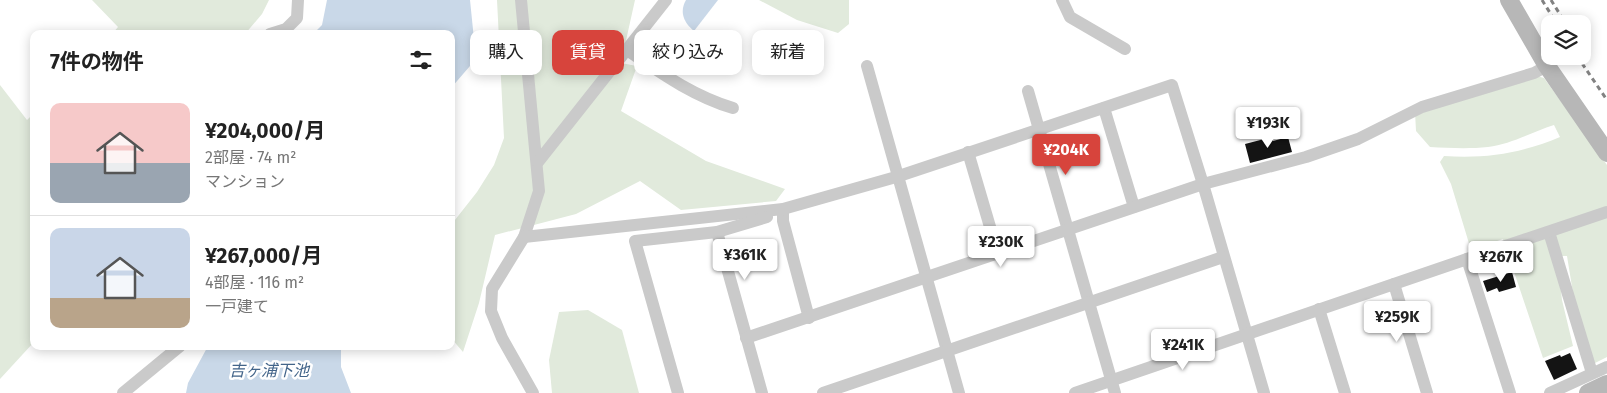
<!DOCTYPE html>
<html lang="ja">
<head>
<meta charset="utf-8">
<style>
	:root { --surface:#fff; --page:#f2f2f2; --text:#222; --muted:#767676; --line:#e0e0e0; --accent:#d7443c }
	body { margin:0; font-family:"Fira Sans","Noto Sans JP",sans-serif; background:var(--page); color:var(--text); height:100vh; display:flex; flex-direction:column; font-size:19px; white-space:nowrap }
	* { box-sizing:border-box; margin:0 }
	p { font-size:16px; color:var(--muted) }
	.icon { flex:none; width:28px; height:28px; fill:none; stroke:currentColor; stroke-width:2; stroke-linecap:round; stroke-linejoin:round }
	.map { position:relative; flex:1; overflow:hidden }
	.side { position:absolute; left:30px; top:30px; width:425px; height:320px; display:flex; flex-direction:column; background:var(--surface); border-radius:10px; box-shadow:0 2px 12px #0003 }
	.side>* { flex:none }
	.top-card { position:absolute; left:470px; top:30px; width:475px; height:45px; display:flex; gap:10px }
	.buttons { position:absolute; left:1541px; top:15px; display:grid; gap:10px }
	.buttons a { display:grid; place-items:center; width:50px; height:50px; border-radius:10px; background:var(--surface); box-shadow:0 2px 12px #0003; font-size:25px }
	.price { position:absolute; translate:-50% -42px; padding:0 11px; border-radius:5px; background:#fff; color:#222; font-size:16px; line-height:32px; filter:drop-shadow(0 1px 2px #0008) }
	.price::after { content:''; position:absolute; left:50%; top:30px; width:15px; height:11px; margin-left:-8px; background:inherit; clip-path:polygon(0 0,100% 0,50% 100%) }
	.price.current { background:var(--accent); color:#fff }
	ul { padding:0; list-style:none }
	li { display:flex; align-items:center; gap:15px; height:125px; padding:0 20px }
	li+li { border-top:1px solid var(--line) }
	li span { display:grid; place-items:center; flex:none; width:140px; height:100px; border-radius:10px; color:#555 }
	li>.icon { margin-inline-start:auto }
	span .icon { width:60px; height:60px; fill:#fffc; stroke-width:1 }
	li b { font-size:21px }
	h2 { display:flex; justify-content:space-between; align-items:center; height:60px; padding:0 20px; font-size:21px }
	.pill { padding:0 18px; border-radius:10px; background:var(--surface); box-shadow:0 2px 12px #0003; font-size:18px; line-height:45px }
	.pill.current { background:var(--accent); color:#fff }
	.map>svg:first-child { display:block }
	.green { fill:#e1eadc }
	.water { fill:#c9d8e8 }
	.building { fill:#141414 }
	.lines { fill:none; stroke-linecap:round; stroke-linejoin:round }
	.street { stroke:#cacaca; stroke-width:12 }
	.secondary { stroke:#b7b7b7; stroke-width:18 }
	.rail { stroke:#828282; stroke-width:3; stroke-dasharray:5 4; stroke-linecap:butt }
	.labels { text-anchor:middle; stroke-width:5; stroke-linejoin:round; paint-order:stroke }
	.water-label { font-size:16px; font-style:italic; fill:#426489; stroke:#fff }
</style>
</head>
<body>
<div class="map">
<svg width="1607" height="393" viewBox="0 0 1607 393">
	<rect width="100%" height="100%" fill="#fff"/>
	<g class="green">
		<polygon points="92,0 269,0 262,14 245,34 112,34 118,27"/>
		<polygon points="497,0 635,0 621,63 637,66 621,111 706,161 785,189 776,201 681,210 640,181 576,214 495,235 479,303 463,352 451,338 451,225 477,192 494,165 504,138"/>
		<polygon points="759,0 849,0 849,24 838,33 797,20"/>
		<path d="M 1537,76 L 1544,78 L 1607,165 L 1607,357 L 1593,364 L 1573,293 L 1567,256 L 1557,256 L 1562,300 L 1573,346 L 1543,358 L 1503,239 L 1471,250 L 1451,184 L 1440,162 L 1444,156 C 1486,159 1522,153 1560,137 L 1554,125 C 1532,132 1511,144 1488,147 C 1469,149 1449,148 1430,147 L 1416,131 L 1415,112 Z"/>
		<polygon points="0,85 27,120 34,113 34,342 0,379"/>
		<polygon points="588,310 622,330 639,393 552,393 549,360 559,312"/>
	</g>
	<g class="water">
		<polygon points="327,0 470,0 476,59 451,88 451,34 313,34 322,25"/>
		<path d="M 686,0 L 718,0 L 694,31 C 684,23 679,12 686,0 Z"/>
		<polygon points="208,346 341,346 341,367 351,393 186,393 188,383"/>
	</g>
	<g class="building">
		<polygon points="1272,137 1273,141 1288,137 1292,152 1250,163 1245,144"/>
		<polygon points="1512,272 1516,287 1499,292 1497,288 1487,292 1483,281"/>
		<polygon points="1570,353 1577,369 1554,380 1545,361 1560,355 1561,357"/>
	</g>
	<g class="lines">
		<g class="street">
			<polyline points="521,0 539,191 524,237 492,289 491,311 502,338 533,393"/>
			<polyline points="1062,0 1070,17 1125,49"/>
			<polyline points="270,34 286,29 297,18 298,0"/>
			<path d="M 627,50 C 661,73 693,96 733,108"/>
			<polyline points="867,66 959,393"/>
			<polyline points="1028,91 1115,393"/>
			<polyline points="1104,108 1134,207"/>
			<polyline points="968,152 998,254"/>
			<polyline points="538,162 666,0"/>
			<polyline points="783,209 783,221 809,318"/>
			<polyline points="717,232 762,393"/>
			<polyline points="1549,232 1592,373"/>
			<polyline points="524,237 783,209 896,177 1172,85 1203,184 1264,393"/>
			<polyline points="1467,259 1607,212"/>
			<polyline points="1394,284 1427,393"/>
			<polyline points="1319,309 1345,393"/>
			<polyline points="746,338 1203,184 1306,157 1358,139 1422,107 1534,73 1547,66"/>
			<polyline points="123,393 180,346"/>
			<polyline points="678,393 635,241 717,232 767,217"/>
			<polyline points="823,393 1223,257"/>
			<polyline points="1075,393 1467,259 1510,393"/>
			<polyline points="1550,393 1607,367"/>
		</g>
		<g class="secondary">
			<polyline points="1509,0 1547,66 1607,153"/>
			<polyline points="1588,393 1607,384"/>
		</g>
		<g class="rail">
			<polyline points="1542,0 1557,24"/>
			<polyline points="1551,0 1566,24"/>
			<polyline points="1577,56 1607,100"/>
		</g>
	</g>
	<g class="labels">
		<g class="water-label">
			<text x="269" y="376">吉ヶ浦下池</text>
		</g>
	</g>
</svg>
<div class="buttons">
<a><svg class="icon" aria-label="layers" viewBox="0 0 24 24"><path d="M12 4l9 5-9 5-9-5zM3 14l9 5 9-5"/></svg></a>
</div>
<b class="price" style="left:1268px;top:149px">¥193K</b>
<b class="price current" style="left:1066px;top:176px">¥204K</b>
<b class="price" style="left:1001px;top:268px">¥230K</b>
<b class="price" style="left:745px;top:281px">¥361K</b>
<b class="price" style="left:1501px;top:283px">¥267K</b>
<b class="price" style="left:1397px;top:343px">¥259K</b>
<b class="price" style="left:1183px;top:371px">¥241K</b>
<div class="top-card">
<a class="pill">購入</a>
<a class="pill current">賃貸</a>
<a class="pill">絞り込み</a>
<a class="pill">新着</a>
</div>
<section class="side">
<h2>7件の物件<svg class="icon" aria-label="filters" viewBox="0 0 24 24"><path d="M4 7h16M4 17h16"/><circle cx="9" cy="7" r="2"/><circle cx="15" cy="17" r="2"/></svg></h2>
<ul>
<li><span style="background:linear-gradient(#f6c9c9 60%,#9aa5b1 0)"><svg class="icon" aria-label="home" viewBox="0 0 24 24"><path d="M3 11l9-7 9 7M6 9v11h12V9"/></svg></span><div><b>¥204,000/月</b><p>2部屋 · 74 m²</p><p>マンション</p></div></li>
<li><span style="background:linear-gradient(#c9d6e8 70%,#b9a48a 0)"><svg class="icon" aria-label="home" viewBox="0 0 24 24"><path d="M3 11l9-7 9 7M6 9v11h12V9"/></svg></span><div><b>¥267,000/月</b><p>4部屋 · 116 m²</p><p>一戸建て</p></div></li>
</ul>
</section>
</div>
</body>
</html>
